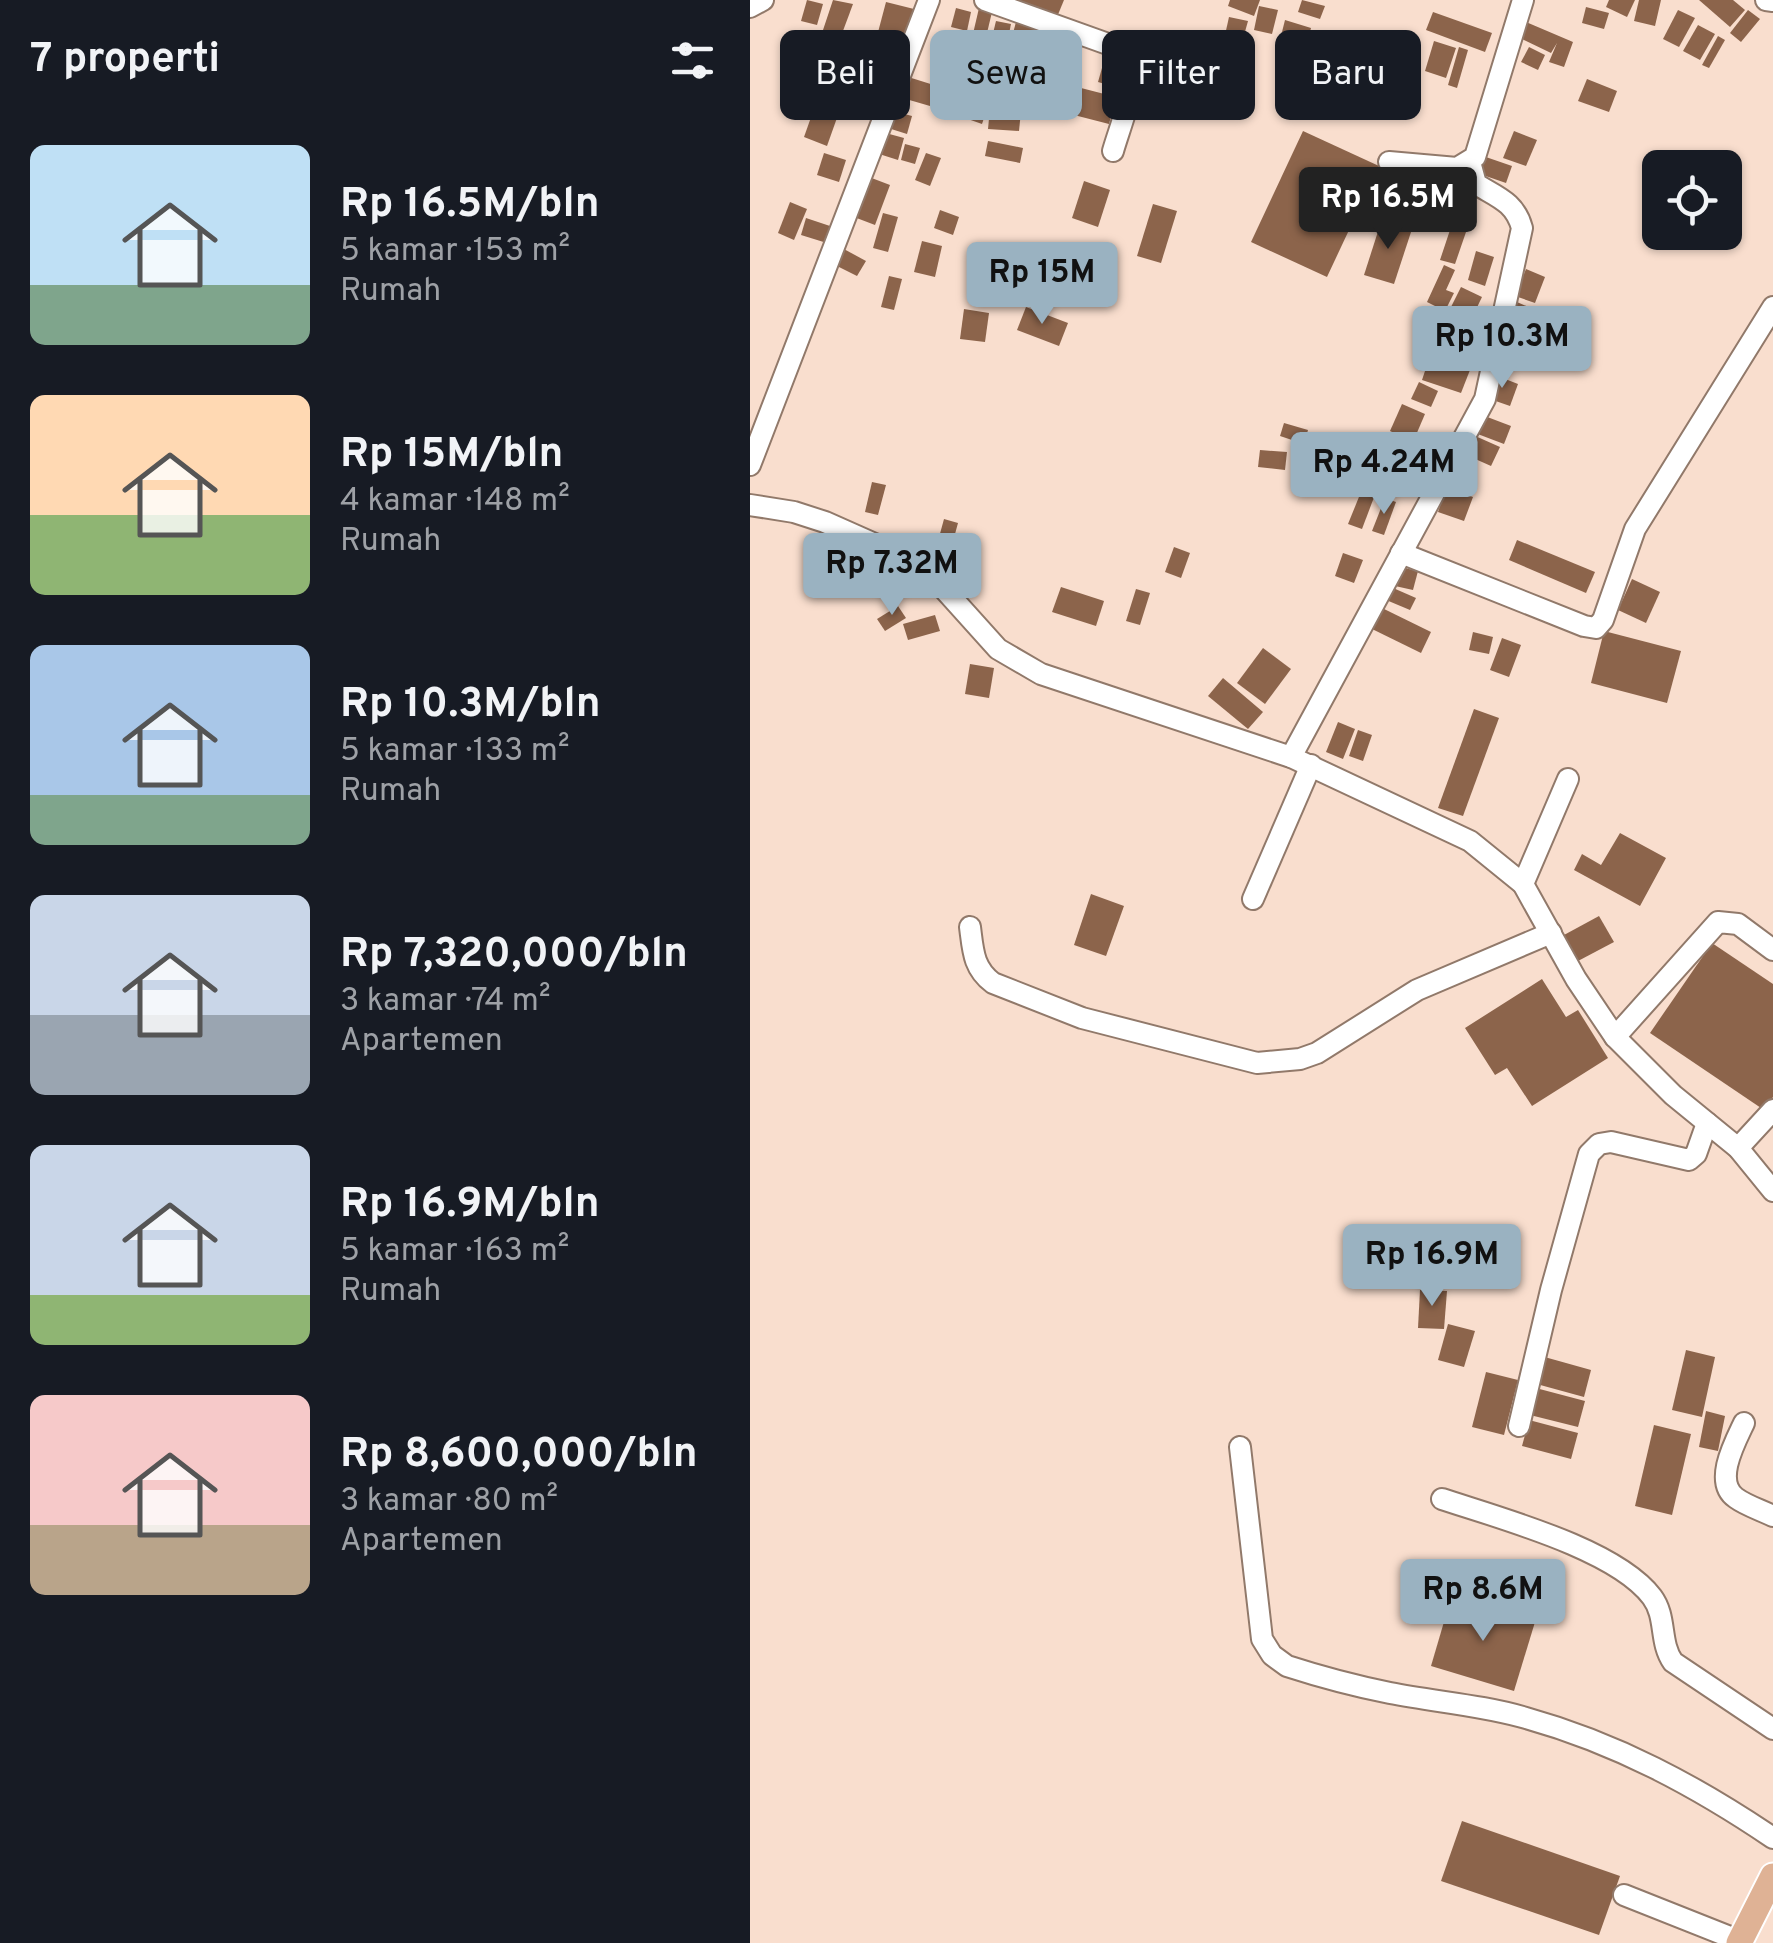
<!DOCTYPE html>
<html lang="id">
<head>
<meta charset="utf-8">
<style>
	:root { --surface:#171b24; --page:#20242c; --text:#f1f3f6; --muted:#9ea1a6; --accent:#9ab2c1 }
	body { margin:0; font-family:Overpass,sans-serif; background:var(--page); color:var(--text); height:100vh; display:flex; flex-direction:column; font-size:38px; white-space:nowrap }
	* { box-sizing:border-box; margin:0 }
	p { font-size:32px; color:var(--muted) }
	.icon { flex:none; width:55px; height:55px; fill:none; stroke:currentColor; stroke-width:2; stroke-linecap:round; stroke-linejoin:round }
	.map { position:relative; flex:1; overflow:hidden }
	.panel { display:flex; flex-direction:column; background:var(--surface); width:750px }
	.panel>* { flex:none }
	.guide { position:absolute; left:30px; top:30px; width:842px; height:90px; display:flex; gap:20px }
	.buttons { position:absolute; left:892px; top:150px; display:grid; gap:20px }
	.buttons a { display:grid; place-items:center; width:100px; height:100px; border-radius:15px; background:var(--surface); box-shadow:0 2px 8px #0004; font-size:50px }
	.price { position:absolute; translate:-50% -85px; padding:0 22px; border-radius:10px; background:var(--accent); color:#111; font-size:32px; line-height:65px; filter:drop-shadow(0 2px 5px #0008) }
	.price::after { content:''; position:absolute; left:50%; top:60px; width:30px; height:22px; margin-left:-15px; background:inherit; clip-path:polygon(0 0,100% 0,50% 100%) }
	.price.current { background:#222; color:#fff }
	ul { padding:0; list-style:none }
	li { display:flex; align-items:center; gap:30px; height:250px; padding:0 30px }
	li span { display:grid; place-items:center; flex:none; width:280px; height:200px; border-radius:15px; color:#555 }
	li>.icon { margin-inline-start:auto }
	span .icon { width:120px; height:120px; fill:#fffc; stroke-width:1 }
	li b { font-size:42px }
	h2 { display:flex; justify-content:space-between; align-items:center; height:120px; padding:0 30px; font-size:42px }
	.chip { padding:0 35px; border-radius:15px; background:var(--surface); box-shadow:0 2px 8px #0004; font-size:35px; line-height:90px }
	.chip.current { background:var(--accent); color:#111 }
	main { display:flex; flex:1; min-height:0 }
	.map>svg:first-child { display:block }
	.building { fill:#8c644b }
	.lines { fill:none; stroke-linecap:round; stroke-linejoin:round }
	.minor-casing { stroke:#91796a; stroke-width:24 }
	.major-casing { stroke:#fff; stroke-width:29 }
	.minor { stroke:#fff; stroke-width:20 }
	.major { stroke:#dfb295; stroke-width:25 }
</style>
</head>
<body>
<main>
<section class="panel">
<h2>7 properti<svg class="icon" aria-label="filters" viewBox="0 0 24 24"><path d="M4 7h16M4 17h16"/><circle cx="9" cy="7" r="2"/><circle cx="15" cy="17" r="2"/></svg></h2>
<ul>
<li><span style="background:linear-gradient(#bfe0f5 70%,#7fa58c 0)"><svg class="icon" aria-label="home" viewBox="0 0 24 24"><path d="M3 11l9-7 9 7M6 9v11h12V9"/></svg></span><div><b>Rp 16.5M/bln</b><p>5 kamar · 153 m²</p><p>Rumah</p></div></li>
<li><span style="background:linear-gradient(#ffd9b3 60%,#8fb573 0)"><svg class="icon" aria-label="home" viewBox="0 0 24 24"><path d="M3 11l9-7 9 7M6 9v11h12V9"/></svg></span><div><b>Rp 15M/bln</b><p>4 kamar · 148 m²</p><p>Rumah</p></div></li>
<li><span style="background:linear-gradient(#a9c7e8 75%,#7fa58c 0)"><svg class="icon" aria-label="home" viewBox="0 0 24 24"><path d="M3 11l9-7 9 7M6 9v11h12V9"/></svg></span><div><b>Rp 10.3M/bln</b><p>5 kamar · 133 m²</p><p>Rumah</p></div></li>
<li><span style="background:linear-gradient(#c9d6e8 60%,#9aa5b1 0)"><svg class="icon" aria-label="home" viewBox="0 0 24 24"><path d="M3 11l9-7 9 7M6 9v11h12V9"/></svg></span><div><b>Rp 7,320,000/bln</b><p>3 kamar · 74 m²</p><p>Apartemen</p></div></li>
<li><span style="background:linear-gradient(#c9d6e8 75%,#8fb573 0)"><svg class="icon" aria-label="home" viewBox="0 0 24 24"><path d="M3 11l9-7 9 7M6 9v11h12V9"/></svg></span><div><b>Rp 16.9M/bln</b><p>5 kamar · 163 m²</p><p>Rumah</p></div></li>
<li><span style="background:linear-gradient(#f6c9c9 65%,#b9a48a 0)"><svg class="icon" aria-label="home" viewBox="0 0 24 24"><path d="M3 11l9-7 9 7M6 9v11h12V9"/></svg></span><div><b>Rp 8,600,000/bln</b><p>3 kamar · 80 m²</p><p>Apartemen</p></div></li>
</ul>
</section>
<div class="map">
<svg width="1023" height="1943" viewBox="0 0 1023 1943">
	<rect width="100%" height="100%" fill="#f9dece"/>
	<g class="building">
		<polygon points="57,0 73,4 67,25 51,21"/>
		<polygon points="83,0 103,4 90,39 72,33"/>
		<polygon points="267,0 314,0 307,17"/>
		<polygon points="480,0 510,0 504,16 478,6"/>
		<polygon points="552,0 575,6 570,19 548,12"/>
		<polygon points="859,0 885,0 877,17 856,7"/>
		<polygon points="889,0 911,0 905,26 884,21"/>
		<polygon points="949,0 983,0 995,10 980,27"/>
		<polygon points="136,2 164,9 156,43 127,36"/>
		<polygon points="509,6 528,10 522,34 504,30"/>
		<polygon points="836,7 859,13 854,29 832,23"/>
		<polygon points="206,8 221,12 217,31 201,27"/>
		<polygon points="229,8 242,12 232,54 219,51"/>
		<polygon points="928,10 945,18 929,47 913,39"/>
		<polygon points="998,10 1010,19 991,42 980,33"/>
		<polygon points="683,12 742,33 735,52 676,30"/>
		<polygon points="479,17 498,21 493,39 475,35"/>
		<polygon points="535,20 561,28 558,39 532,32"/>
		<polygon points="246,21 261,24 254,58 238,54"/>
		<polygon points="266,22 286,27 274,69 255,63"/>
		<polygon points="776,22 823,42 814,67 799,62 807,43 801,53 768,37"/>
		<polygon points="948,25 965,34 950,60 933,51"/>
		<polygon points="292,29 312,34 300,80 366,97 359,124 289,106 296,78 281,74"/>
		<polygon points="968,36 975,40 959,68 952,65"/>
		<polygon points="550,39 566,46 553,75 537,69"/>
		<polygon points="684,41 706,48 696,78 675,71"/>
		<polygon points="709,47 718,50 707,88 698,85"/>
		<polygon points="779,47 795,55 788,70 771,62"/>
		<polygon points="356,54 377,60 369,88 348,82"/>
		<polygon points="155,76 187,86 180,106 149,97"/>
		<polygon points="114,77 136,86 125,118 98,110 103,92 122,98 108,92"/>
		<polygon points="837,79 867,91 859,112 828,101"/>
		<polygon points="225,89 242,94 232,124 215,118"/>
		<polygon points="65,106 88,115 77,146 54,137"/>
		<polygon points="240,108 271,111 269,131 238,129"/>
		<polygon points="143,111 162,116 157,134 138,128"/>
		<polygon points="553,131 629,166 577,277 501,242"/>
		<polygon points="764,131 787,140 776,166 753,158"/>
		<polygon points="132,132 154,138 148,160 126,153"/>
		<polygon points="238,141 273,148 270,163 235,156"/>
		<polygon points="155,144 170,148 165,164 151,160"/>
		<polygon points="74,153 96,160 89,182 67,175"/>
		<polygon points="176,153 191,158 180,186 165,180"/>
		<polygon points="730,155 762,166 756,183 724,172"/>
		<polygon points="659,168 675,174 661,213 644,207"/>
		<polygon points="119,177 140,185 125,225 104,217"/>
		<polygon points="334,181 360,190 348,227 322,218"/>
		<polygon points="40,202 57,209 44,240 28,233"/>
		<polygon points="403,204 427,211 411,263 387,256"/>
		<polygon points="190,210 209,217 203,235 184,228"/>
		<polygon points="133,213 148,217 138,252 123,248"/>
		<polygon points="56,218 86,228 80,244 51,235"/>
		<polygon points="632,219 662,229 644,284 614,275"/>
		<polygon points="701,227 716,232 705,264 690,260"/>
		<polygon points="172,241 192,246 185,277 164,272"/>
		<polygon points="92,248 116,261 107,276 83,264"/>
		<polygon points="726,251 744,257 735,286 718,280"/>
		<polygon points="694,265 705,270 696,290 704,293 695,311 677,302"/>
		<polygon points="776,269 795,277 785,303 765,296"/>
		<polygon points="139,276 152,279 144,310 131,307"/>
		<polygon points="711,287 732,297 719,324 698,313"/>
		<polygon points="767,302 799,316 793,332 760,319"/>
		<polygon points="276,307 318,323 309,346 267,330"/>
		<polygon points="214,309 239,313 235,342 210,339"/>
		<polygon points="701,326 723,337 711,361 689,350"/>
		<polygon points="769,328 800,339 792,361 761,350"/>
		<polygon points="680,356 720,370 711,393 672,380"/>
		<polygon points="745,375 768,384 760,406 737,398"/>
		<polygon points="669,382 688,391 681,407 661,399"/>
		<polygon points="652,404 675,414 663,442 640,431"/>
		<polygon points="732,415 761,426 754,444 725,433"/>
		<polygon points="534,423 558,430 554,444 530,436"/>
		<polygon points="723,435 750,447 741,466 714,454"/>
		<polygon points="569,436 598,445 593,464 563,456"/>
		<polygon points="510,450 537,452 535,470 508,467"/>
		<polygon points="711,461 725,466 718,485 704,479"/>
		<polygon points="122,482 136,485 128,515 115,512"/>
		<polygon points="613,487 626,492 612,529 598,524"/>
		<polygon points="696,488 723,497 714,521 688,512"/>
		<polygon points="635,498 646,502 634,535 622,531"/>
		<polygon points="194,519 208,523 202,545 188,541"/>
		<polygon points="767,540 845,572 836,593 759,560"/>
		<polygon points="424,547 440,553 431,578 415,572"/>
		<polygon points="593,553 613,560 604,583 585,576"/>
		<polygon points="650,567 668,571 663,590 645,586"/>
		<polygon points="882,579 910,592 896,623 868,610"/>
		<polygon points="634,584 666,598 660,610 629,597"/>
		<polygon points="311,587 354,601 346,626 302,612"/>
		<polygon points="386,589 400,593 390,625 376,621"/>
		<polygon points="148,606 156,618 135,631 127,619"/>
		<polygon points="630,607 681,632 671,653 620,628"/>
		<polygon points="185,615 190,631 158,640 153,624"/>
		<polygon points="854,631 931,651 917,703 841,683"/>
		<polygon points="723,632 743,637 739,654 719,650"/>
		<polygon points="752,638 771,645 759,677 740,670"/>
		<polygon points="513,648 541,669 515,704 487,683"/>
		<polygon points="220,664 244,668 239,698 215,694"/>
		<polygon points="473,678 513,712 498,729 458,696"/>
		<polygon points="724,709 749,718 713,816 688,808"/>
		<polygon points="588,722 605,729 593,759 576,752"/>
		<polygon points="608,730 622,735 613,761 599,756"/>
		<polygon points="870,833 916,858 890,906 824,870 832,854 851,865"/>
		<polygon points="341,894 374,906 356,956 324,945"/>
		<polygon points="849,916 864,942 828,961 814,935"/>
		<polygon points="962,943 1023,984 1023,1097 1014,1110 900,1033"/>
		<polygon points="792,979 816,1017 828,1010 858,1058 782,1106 757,1068 745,1075 715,1028"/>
		<polygon points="670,1290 697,1291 694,1329 668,1328"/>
		<polygon points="698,1324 725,1331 714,1367 688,1360"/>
		<polygon points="936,1350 965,1357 952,1417 922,1410"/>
		<polygon points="791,1356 841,1370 834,1397 783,1383"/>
		<polygon points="736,1372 768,1380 754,1435 722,1427"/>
		<polygon points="782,1387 835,1401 828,1427 776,1414"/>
		<polygon points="956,1411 975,1416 968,1451 949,1447"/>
		<polygon points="779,1420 828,1433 821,1459 772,1446"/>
		<polygon points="904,1425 941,1434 922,1515 885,1506"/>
		<polygon points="701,1598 785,1622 764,1691 681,1666"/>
		<polygon points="712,1821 870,1876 849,1935 691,1881"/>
	</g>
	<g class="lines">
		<g class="minor-casing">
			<g id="minor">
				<path d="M 235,0 L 383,53 C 392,72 369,129 363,151"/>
				<polyline points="1016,0 1023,1"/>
				<polyline points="0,7 13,0"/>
				<polyline points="639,162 707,168 725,157 773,0"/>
				<polyline points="0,465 179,0"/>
				<polyline points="0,505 44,512 75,522 147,554 170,568 194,589 248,649 291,674 541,757 720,841 773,884 826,979 865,1037 923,1095 988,1148 1023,1191"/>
				<polyline points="651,553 834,626 846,628 853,620 885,529 1023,307"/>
				<path d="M 541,757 L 735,399 L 772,228 C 765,202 747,197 726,184 L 720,162"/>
				<polyline points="773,884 818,779"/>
				<polyline points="503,899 561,765"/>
				<path d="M 220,927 C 223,950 223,968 243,983 L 332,1018 L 507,1063 L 550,1059 L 567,1053 L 667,990 L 801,933"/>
				<polyline points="865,1037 968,922 988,924 1023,950"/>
				<polyline points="988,1148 1023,1110"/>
				<path d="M 994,1423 C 985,1442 963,1482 986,1498 C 997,1506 1011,1510 1023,1516"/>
				<polyline points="769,1426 801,1290 839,1154 849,1144 861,1142 939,1160 946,1154 957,1123"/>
				<path d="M 490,1447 L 512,1639 L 522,1655 L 537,1666 C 571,1677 605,1686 640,1693 C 686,1702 732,1705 776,1718 C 866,1743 946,1786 1023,1838"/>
				<path d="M 692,1499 C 749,1518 866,1549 902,1597 C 917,1617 909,1642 923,1662 L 1023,1729"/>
				<polyline points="874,1895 990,1941"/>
			</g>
		</g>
		<g class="major-casing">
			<polyline id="major" points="989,1943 1023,1876"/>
		</g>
		<use href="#minor" class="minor"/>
		<use href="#major" class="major"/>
	</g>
</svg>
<div class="buttons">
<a><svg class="icon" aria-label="locate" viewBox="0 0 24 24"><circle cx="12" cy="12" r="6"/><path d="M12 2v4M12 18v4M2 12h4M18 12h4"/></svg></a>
</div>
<b class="price current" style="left:638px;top:252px">Rp 16.5M</b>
<b class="price" style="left:292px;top:327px">Rp 15M</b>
<b class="price" style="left:752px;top:391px">Rp 10.3M</b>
<b class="price" style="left:634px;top:517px">Rp 4.24M</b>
<b class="price" style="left:142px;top:618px">Rp 7.32M</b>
<b class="price" style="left:682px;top:1309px">Rp 16.9M</b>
<b class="price" style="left:733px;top:1644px">Rp 8.6M</b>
<div class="guide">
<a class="chip">Beli</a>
<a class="chip current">Sewa</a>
<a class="chip">Filter</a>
<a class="chip">Baru</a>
</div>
</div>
</main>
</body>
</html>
